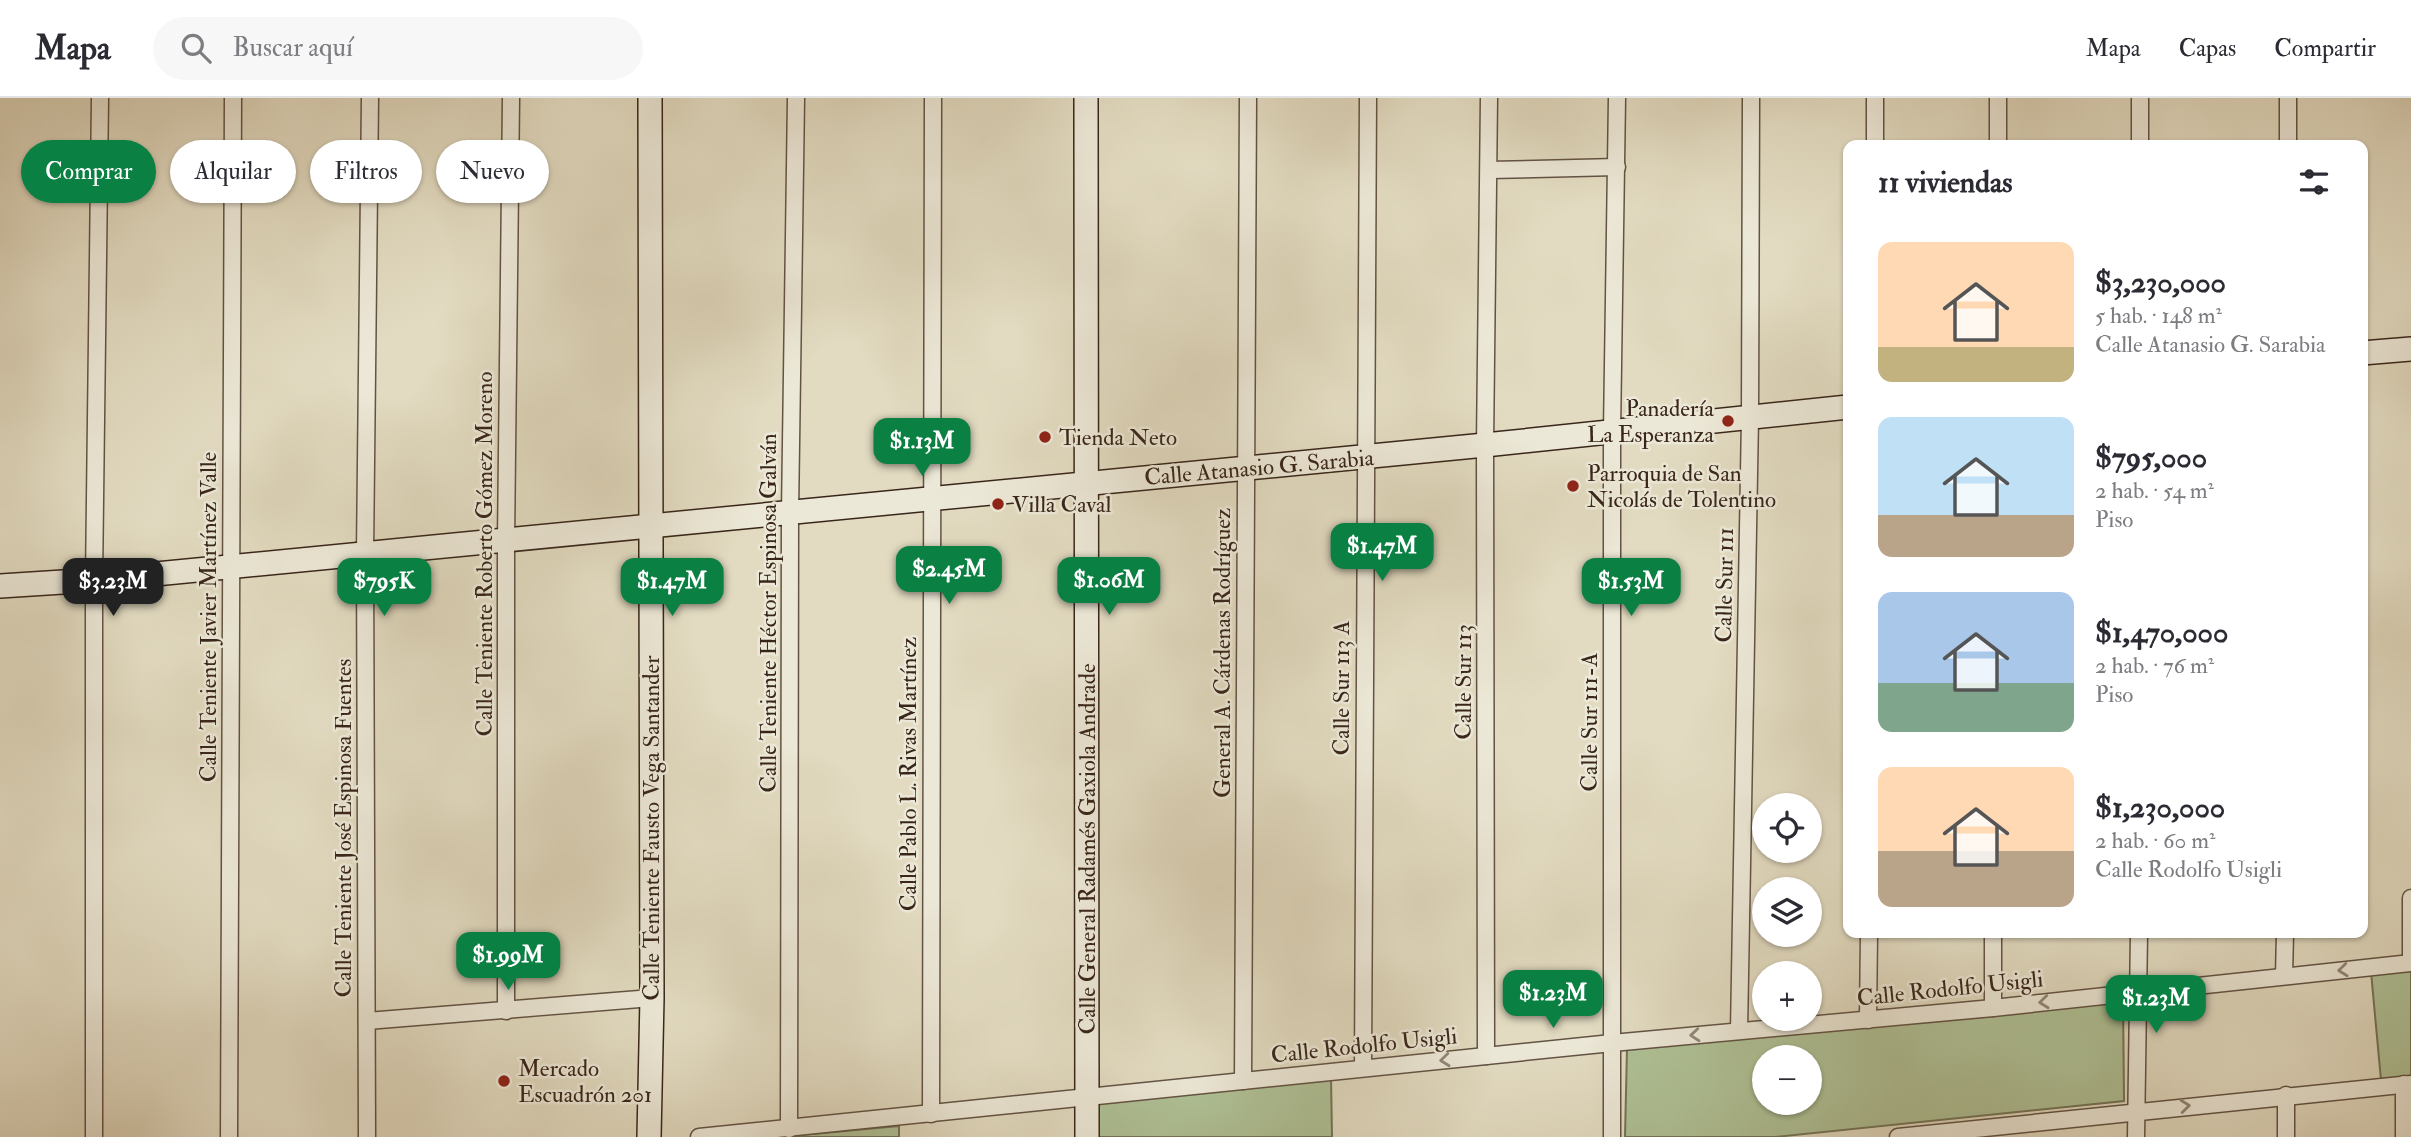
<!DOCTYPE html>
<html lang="es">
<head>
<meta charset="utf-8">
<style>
	:root { --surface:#fff; --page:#f7f7f7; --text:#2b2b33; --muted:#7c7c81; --line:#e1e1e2; --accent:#0b8043 }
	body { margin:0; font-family:"IM FELL Double Pica",serif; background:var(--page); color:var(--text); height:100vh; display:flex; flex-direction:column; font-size:26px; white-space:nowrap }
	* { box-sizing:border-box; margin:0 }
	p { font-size:23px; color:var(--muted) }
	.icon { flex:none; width:38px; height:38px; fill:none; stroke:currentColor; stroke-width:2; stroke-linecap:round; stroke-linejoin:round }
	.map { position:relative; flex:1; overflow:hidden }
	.side { position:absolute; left:1843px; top:42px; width:525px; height:798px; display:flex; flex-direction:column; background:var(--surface); border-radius:14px; box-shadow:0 2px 5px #0004 }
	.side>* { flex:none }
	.hud { position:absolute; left:21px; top:42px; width:665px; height:63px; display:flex; gap:14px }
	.fabs { position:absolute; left:1752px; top:695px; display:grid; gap:14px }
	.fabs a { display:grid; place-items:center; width:70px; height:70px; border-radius:50%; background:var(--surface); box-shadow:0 2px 5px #0004; font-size:35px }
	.price { position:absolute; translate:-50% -60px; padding:0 16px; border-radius:14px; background:var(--accent); color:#fff; font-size:23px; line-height:46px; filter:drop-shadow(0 2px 4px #0008) }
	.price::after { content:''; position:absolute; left:50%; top:42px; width:21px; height:16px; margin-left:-10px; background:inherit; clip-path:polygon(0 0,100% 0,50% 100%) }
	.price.selected { background:#222; color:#fff }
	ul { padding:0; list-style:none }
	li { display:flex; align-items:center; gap:21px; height:175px; padding:0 35px }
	li span { display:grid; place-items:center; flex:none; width:196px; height:140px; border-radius:14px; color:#555 }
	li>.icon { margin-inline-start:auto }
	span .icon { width:84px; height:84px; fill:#fffc; stroke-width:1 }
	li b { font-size:30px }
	h2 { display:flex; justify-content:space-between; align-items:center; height:84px; padding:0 35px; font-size:30px }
	.pill { padding:0 24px; border-radius:32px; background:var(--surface); box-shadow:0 2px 5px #0004; font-size:24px; line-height:63px }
	.pill.selected { background:var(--accent); color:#fff }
	header { display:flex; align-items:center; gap:42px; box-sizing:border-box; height:98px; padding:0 35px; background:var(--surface); border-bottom:2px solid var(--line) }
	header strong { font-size:33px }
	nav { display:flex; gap:38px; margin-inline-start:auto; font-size:24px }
	.search { width:490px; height:63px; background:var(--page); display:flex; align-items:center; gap:18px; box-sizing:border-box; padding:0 24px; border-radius:38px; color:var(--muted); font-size:26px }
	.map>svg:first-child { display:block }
	.green { fill:#afc196; stroke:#747458; stroke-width:2; fill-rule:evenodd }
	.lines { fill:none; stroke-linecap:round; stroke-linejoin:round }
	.street-casing { stroke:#635344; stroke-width:19 }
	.secondary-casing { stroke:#39261a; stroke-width:26 }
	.street { stroke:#ece8d7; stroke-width:16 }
	.secondary { stroke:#ece8d7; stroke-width:23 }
	.oneway { stroke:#928778 }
	.poi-dot { fill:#8f2418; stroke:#ece8d7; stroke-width:2.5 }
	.labels { text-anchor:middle; stroke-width:5; stroke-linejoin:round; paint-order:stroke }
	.poi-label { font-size:23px; fill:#39261a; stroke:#ece8d7; text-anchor:start }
	.street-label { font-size:23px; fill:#39261a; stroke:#ece8d7 }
</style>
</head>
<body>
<header>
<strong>Mapa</strong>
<div class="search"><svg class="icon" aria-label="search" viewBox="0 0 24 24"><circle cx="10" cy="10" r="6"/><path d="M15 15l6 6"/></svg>Buscar aquí</div>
<nav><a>Mapa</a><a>Capas</a><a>Compartir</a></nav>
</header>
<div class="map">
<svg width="2411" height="1039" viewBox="0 0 2411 1039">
	<rect width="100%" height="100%" fill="#e2dbc1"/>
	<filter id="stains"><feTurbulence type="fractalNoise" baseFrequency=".00286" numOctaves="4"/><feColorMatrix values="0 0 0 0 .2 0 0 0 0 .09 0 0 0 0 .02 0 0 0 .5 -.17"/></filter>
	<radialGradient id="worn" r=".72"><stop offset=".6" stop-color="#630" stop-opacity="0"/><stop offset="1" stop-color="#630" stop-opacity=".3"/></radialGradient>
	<g class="green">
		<polygon points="2411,870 2411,979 2381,982 2371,874"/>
		<path d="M 2123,901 L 2124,1003 L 1775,1039 L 1625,1039 L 1627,950 ZM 1764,959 L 1810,959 L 1810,1004 L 1764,1004 Z"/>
		<polygon points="1331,979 1332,1039 1099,1039 1097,1002"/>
		<polygon points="899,1028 899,1039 780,1039"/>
	</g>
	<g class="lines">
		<g class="street-casing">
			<g id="street">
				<polyline points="1998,0 1998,47"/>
				<polyline points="2140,0 2140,47"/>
				<polyline points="2288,0 2288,47"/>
				<polyline points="1875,47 1875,0"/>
				<polyline points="1489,72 1617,69"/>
				<polyline points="2284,878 2285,835"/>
				<polyline points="1993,910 1993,835"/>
				<polyline points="506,913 506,443 511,0"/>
				<polyline points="1868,922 1869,835"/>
				<polyline points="367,923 652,900"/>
				<polyline points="1739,933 1750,320 1751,0"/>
				<polyline points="1486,958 1485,347 1489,0"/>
				<polyline points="1363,970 1368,0"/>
				<polyline points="1243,983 1248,0"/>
				<polyline points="2404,986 2404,1039"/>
				<polyline points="931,1016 933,0"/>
				<polyline points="789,1031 790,415 796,0"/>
				<polyline points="94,1039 94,482 100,0"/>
				<polyline points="229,1039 233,0"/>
				<polyline points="367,1039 365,456 370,0"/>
				<polyline points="699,1039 1612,945 1993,910 2411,865 2411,800"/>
				<polyline points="1612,1039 1612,334 1617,0"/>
				<polyline points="1898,1039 2411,986"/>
				<polyline points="2136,1039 2139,835"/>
				<polyline points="2286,1039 2286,997"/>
			</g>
		</g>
		<g class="secondary-casing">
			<g id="secondary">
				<polyline points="1086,0 1087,1039"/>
				<polyline points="2362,255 2411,251"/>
				<polyline points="0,488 94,482 1485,347 1848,309"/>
				<polyline points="649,1039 652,900 650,0"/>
			</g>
		</g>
		<use href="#street" class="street"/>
		<use href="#secondary" class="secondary"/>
	</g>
	<defs><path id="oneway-chevron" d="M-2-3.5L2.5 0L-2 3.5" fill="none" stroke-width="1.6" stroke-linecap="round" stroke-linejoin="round" transform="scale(1.75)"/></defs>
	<g class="oneway">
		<use href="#oneway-chevron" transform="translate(2343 872) rotate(174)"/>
		<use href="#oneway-chevron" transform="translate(2044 904) rotate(174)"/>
		<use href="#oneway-chevron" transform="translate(1695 937) rotate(175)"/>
		<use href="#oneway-chevron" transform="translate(1445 962) rotate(174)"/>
		<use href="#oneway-chevron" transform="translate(2185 1008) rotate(-6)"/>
	</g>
	<g class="poi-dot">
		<circle cx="1728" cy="323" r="7"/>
		<circle cx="1045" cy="339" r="7"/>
		<circle cx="1573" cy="388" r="7"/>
		<circle cx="998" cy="406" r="7"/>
		<circle cx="504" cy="983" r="7"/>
	</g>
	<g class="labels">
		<g class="poi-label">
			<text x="1714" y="318" text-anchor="end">Panadería<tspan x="1714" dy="26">La Esperanza</tspan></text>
			<text x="1059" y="347">Tienda Neto</text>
			<text x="1587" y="383">Parroquia de San<tspan x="1587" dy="26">Nicolás de Tolentino</tspan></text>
			<text x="1012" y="414">Villa Caval</text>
			<text x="518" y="978">Mercado<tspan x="518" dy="26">Escuadrón 201</tspan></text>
		</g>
		<g class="street-label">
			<text transform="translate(1259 369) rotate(-5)" y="8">Calle Atanasio G. Sarabia</text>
			<text transform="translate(484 456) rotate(-90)" y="8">Calle Teniente Roberto Gómez Moreno</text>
			<text transform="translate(1724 487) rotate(-89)" y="8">Calle Sur 111</text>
			<text transform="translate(768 515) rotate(-90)" y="8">Calle Teniente Héctor Espinosa Galván</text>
			<text transform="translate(208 519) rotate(-90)" y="8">Calle Teniente Javier Martínez Valle</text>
			<text transform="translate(1222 555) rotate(-90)" y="8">General A. Cárdenas Rodríguez</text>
			<text transform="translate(1463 584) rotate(-90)" y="8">Calle Sur 113</text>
			<text transform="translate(1341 590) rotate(-90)" y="8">Calle Sur 113 A</text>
			<text transform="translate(1589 624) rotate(-90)" y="8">Calle Sur 111-A</text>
			<text transform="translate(908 676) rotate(-90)" y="8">Calle Pablo L. Rivas Martínez</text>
			<text transform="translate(343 730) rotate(-90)" y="8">Calle Teniente José Espinosa Fuentes</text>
			<text transform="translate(651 730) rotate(-90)" y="8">Calle Teniente Fausto Vega Santander</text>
			<text transform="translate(1087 751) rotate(-90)" y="8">Calle General Radamés Gaxiola Andrade</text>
			<text transform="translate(1950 890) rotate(-6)" y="8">Calle Rodolfo Usigli</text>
			<text transform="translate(1364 947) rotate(-6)" y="8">Calle Rodolfo Usigli</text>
		</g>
	</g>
	<rect width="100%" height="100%" filter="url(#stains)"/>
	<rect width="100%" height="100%" fill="url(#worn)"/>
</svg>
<div class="fabs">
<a><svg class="icon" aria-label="locate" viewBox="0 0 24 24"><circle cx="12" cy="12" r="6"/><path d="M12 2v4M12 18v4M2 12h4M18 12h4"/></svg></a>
<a><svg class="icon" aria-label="layers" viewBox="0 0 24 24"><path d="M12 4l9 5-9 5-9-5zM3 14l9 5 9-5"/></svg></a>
<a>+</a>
<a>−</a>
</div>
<b class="price" style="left:922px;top:380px">$1.13M</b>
<b class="price" style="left:1382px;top:485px">$1.47M</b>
<b class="price" style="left:949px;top:508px">$2.45M</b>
<b class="price" style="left:1109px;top:519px">$1.06M</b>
<b class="price selected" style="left:113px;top:520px">$3.23M</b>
<b class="price" style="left:384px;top:520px">$795K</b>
<b class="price" style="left:672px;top:520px">$1.47M</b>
<b class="price" style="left:1631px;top:520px">$1.53M</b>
<b class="price" style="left:508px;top:894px">$1.99M</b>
<b class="price" style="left:1553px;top:932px">$1.23M</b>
<b class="price" style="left:2156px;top:937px">$1.23M</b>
<div class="hud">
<a class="pill selected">Comprar</a>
<a class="pill">Alquilar</a>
<a class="pill">Filtros</a>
<a class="pill">Nuevo</a>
</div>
<section class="side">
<h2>11 viviendas<svg class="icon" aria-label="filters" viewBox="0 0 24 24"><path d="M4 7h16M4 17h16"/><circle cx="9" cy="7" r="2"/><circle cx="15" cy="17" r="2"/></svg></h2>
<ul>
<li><span style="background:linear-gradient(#ffd9b3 75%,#c2b280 0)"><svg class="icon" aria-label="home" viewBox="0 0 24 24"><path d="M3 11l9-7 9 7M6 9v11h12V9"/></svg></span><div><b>$3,230,000</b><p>5 hab. · 148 m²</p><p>Calle Atanasio G. Sarabia</p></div></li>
<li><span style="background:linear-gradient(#bfe0f5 70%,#b9a48a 0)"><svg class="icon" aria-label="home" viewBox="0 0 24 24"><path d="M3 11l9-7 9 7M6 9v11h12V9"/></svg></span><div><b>$795,000</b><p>2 hab. · 54 m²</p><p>Piso</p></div></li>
<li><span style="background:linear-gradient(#a9c7e8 65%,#7fa58c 0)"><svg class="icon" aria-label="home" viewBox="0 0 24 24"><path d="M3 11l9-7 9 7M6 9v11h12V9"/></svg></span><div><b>$1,470,000</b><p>2 hab. · 76 m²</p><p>Piso</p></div></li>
<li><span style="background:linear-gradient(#ffd9b3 60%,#b9a48a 0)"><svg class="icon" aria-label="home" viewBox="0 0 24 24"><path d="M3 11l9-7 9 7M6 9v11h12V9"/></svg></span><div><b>$1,230,000</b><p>2 hab. · 60 m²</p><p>Calle Rodolfo Usigli</p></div></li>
</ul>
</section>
</div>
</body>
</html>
